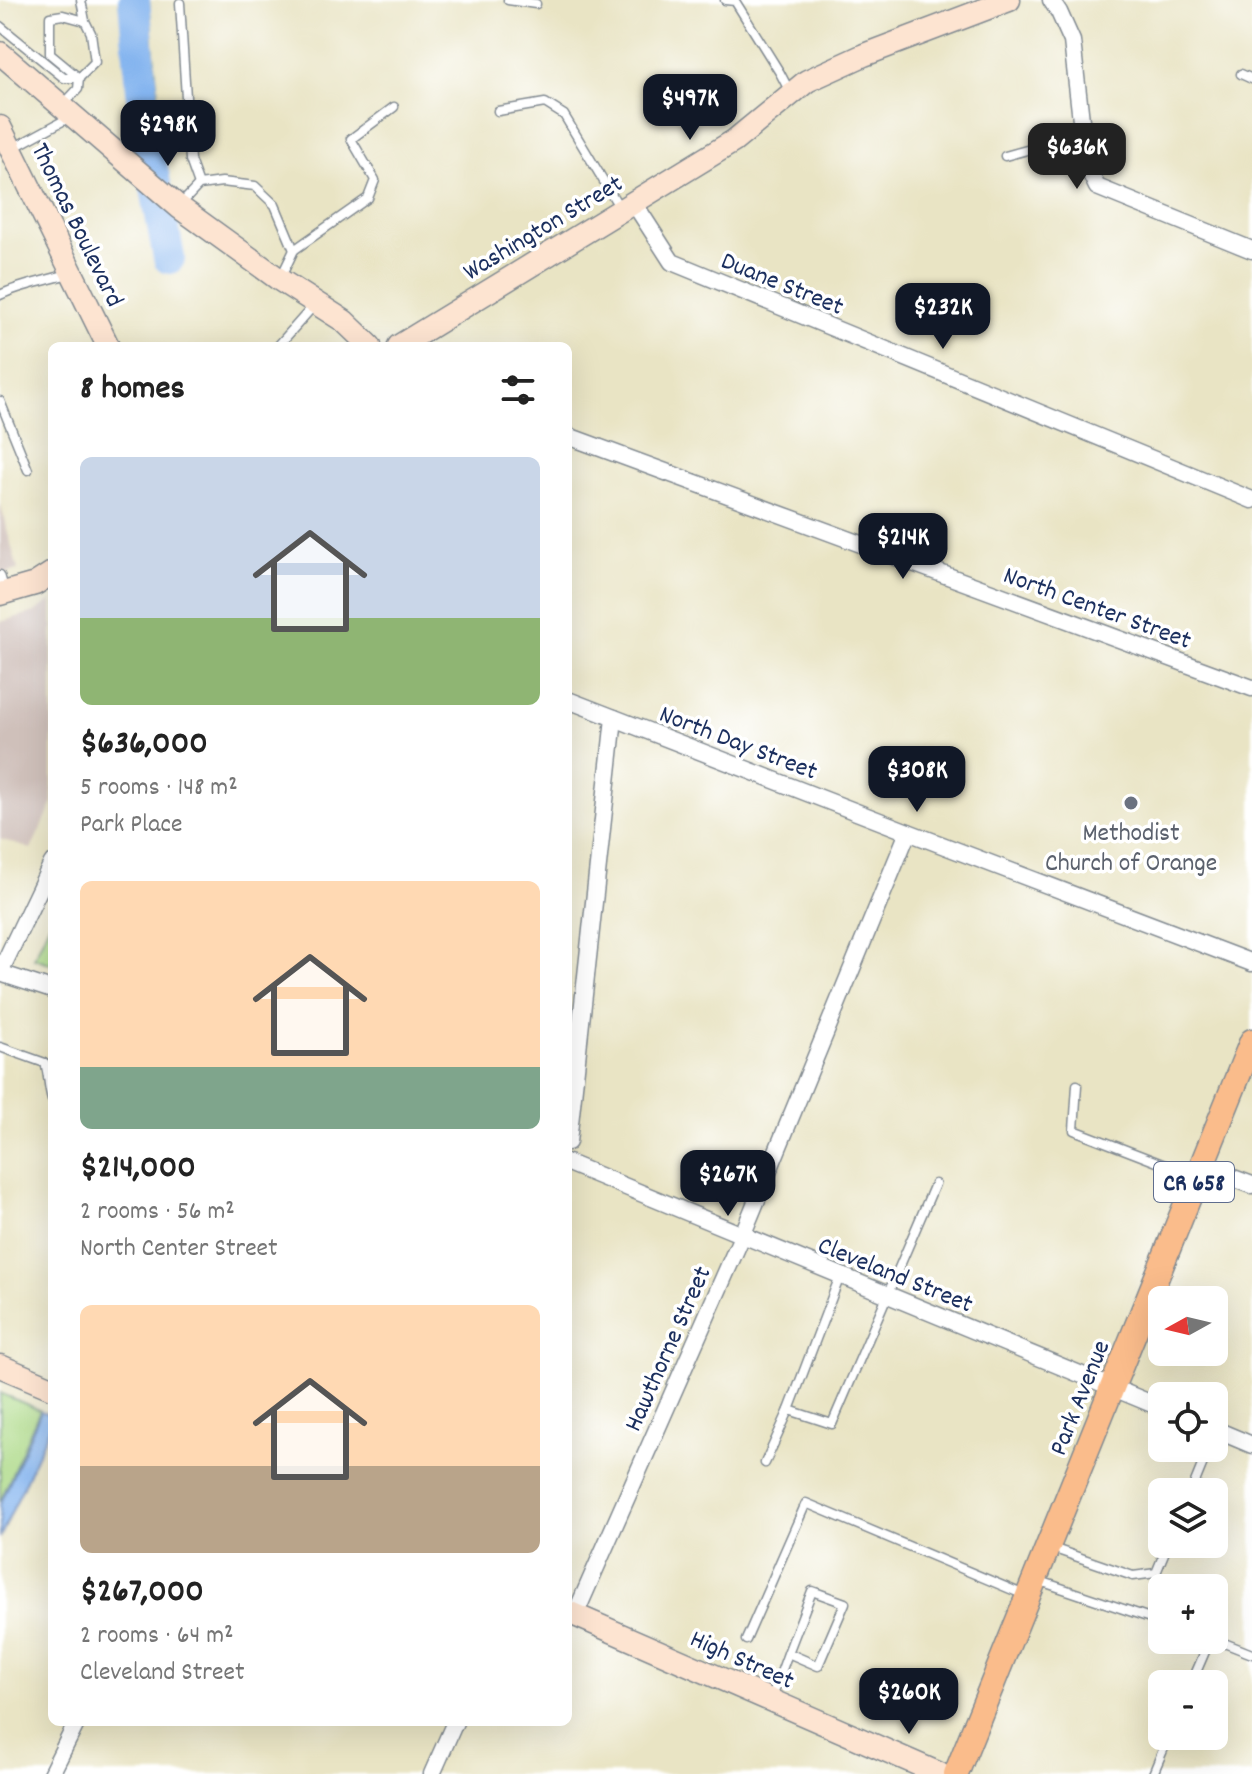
<!DOCTYPE html>
<html lang="en">
<head>
<meta charset="utf-8">
<style>
	:root { --surface:#fff; --page:#f2f2f2; --text:#222; --muted:#767676; --accent:#111827 }
	body { margin:0; font-family:Dekko,sans-serif; background:var(--page); color:var(--text); height:100vh; display:flex; flex-direction:column; font-size:30px; white-space:nowrap }
	* { box-sizing:border-box; margin:0 }
	p { font-size:26px; color:var(--muted) }
	.icon { flex:none; width:44px; height:44px; fill:none; stroke:currentColor; stroke-width:2; stroke-linecap:round; stroke-linejoin:round }
	.map { position:relative; flex:1; overflow:hidden }
	.drawer { position:absolute; left:48px; top:342px; width:524px; height:1384px; display:flex; flex-direction:column; background:var(--surface); border-radius:12px; box-shadow:0 8px 32px #0002 }
	.drawer>* { flex:none }
	.needle { width:52px; rotate:262deg }
	.controls { position:absolute; left:1148px; top:1286px; display:grid; gap:16px }
	.controls a { display:grid; place-items:center; width:80px; height:80px; border-radius:12px; background:var(--surface); box-shadow:0 8px 32px #0002; font-size:40px }
	.price { position:absolute; translate:-50% -68px; padding:0 18px; border-radius:16px; background:var(--accent); color:#fff; font-size:26px; line-height:52px; filter:drop-shadow(0 2px 4px #0008) }
	.price::after { content:''; position:absolute; left:50%; top:48px; width:24px; height:18px; margin-left:-12px; background:inherit; clip-path:polygon(0 0,100% 0,50% 100%) }
	.price.active { background:#222; color:#fff }
	ul { padding:0; list-style:none }
	li { display:grid; align-content:center; gap:16px; height:424px; padding:0 32px }
	li span { display:grid; place-items:center; height:248px; border-radius:12px; color:#555 }
	li>.icon { margin-inline-start:auto }
	span .icon { width:144px; height:144px; fill:#fffc; stroke-width:1 }
	li b { font-size:34px }
	h2 { display:flex; justify-content:space-between; align-items:center; height:96px; padding:0 32px; font-size:34px }
	.map>svg:first-child { display:block }
	.industrial { fill:#cfc0ba }
	.green { fill:#acd986; stroke:#648472; stroke-width:2 }
	.forest { fill:#89b973; stroke:#527468; stroke-width:2 }
	.water { fill:#83b4ef; stroke:#4f72a6; stroke-width:2 }
	.lines { fill:none; stroke-linecap:round; stroke-linejoin:round }
	.river { stroke:#83b4ef; stroke-width:32 }
	.lane-casing { stroke:#828a91; stroke-width:11 }
	.street-casing { stroke:#828a91; stroke-width:19 }
	.secondary-casing { stroke:#828a91; stroke-width:25 }
	.primary-casing { stroke:#828a91; stroke-width:27 }
	.lane { stroke:#fff; stroke-width:8 }
	.street { stroke:#fff; stroke-width:16 }
	.secondary { stroke:#fde4d1; stroke-width:22 }
	.primary { stroke:#fabc8b; stroke-width:24 }
	.worship-dot { fill:#6b7280; stroke:#fff; stroke-width:3 }
	.labels { text-anchor:middle; stroke-width:7; stroke-linejoin:round; paint-order:stroke }
	.shield { fill:#fff; stroke:#5f6d8e; stroke-width:2 }
	.shield-label { font-size:24px; font-weight:bold; fill:#1b2f5e }
	.street-label { font-size:26px; fill:#1b2f5e; stroke:#fff }
	.worship-label { font-size:26px; fill:#5b616d; stroke:#fff }
</style>
</head>
<body>
<div class="map">
<svg width="1252" height="1774" viewBox="0 0 1252 1774">
	<rect width="100%" height="100%" fill="#fff"/>
	<filter id="ink" filterUnits="userSpaceOnUse"><feTurbulence type="fractalNoise" baseFrequency=".0125" numOctaves="2"/><feDisplacementMap in="SourceGraphic" scale="16" xChannelSelector="R" yChannelSelector="G"/><feConvolveMatrix kernelMatrix="1 2 1 2 8 2 1 2 1" color-interpolation-filters="sRGB"/></filter>
	<filter id="wash" filterUnits="userSpaceOnUse"><feTurbulence type="fractalNoise" baseFrequency=".006" numOctaves="4" result="noise"/><feDisplacementMap in="SourceGraphic" scale="32" xChannelSelector="R" yChannelSelector="G"/><feGaussianBlur stdDeviation="1.8" result="paint"/><feColorMatrix in="noise" values="0 0 0 0 0 0 0 0 0 0 0 0 0 0 0 0 0 1.4 0 .05"/><feComposite in="paint" operator="in"/></filter>
	<g filter="url(#wash)">
		<rect width="100%" height="100%" fill="#e9e4c4"/>
		<g class="industrial">
			<polygon points="0,503 18,570 0,574"/>
			<polygon points="52,600 52,805 31,849 0,839 0,622 35,612"/>
		</g>
		<g class="green">
			<polygon points="52,918 52,964 34,958"/>
			<polygon points="0,1393 40,1410 0,1502"/>
		</g>
		<polygon class="forest" points="119,0 149,0 165,169 140,151"/>
		<polygon class="water" points="41,1411 52,1416 52,1422 0,1538 0,1505"/>
		<g class="lines">
			<polyline class="river" points="134,0 146,135 169,258"/>
		</g>
	</g>
	<g filter="url(#ink)">
		<g class="lines">
			<g class="lane-casing">
				<g id="lane">
					<polyline points="81,0 85,21 91,33 95,62 79,78 50,54 50,17 63,15 85,21"/>
					<polyline points="508,0 536,4"/>
					<polyline points="725,0 735,1 780,73 791,94"/>
					<polyline points="180,3 190,160 199,185"/>
					<polyline points="0,26 64,78 79,78 78,89 63,105"/>
					<polyline points="1241,74 1252,79"/>
					<polyline points="498,111 545,103 564,115 621,210"/>
					<polyline points="13,148 72,116"/>
					<polyline points="1005,156 1082,135"/>
					<polyline points="181,204 199,185 222,182 255,186 275,205 294,250 280,279"/>
					<polyline points="294,250 368,198 375,180 351,139 394,107"/>
					<path d="M 0,295 C 22,284 47,281 71,273"/>
					<polyline points="278,346 316,303"/>
					<polyline points="0,401 28,470"/>
					<polyline points="0,575 5,592"/>
					<path d="M 0,1047 L 45,1063 C 49,1075 48,1086 52,1099"/>
					<polyline points="1077,1085 1074,1130 1196,1177"/>
					<polyline points="789,1410 832,1424 935,1184"/>
					<polyline points="765,1463 789,1410 840,1276"/>
					<polyline points="1191,1492 1209,1448"/>
					<polyline points="1052,1548 1133,1576 1156,1573 1168,1544"/>
					<polyline points="1037,1580 1162,1622"/>
					<polyline points="1214,1639 1252,1654"/>
					<polyline points="746,1640 806,1503 1027,1596"/>
					<polyline points="1191,1684 1210,1640"/>
					<polyline points="771,1700 788,1653 818,1666 845,1603 812,1591 788,1653"/>
					<polyline points="1153,1774 1169,1736"/>
				</g>
			</g>
			<g class="street-casing">
				<g id="street">
					<polyline points="1051,0 1059,12 1072,41 1086,164 1097,187 1252,250"/>
					<polyline points="634,203 672,262 1252,500"/>
					<polyline points="568,436 1252,688"/>
					<polyline points="568,700 908,832 1252,963"/>
					<polyline points="0,972 52,863"/>
					<polyline points="0,973 52,990"/>
					<polyline points="568,1142 614,718"/>
					<polyline points="568,1163 1162,1408"/>
					<polyline points="1201,1166 1252,1185"/>
					<polyline points="1214,1429 1252,1445"/>
					<polyline points="575,1615 742,1236 908,832"/>
					<polyline points="51,1774 77,1722"/>
					<polyline points="432,1774 455,1722"/>
				</g>
			</g>
			<g class="secondary-casing">
				<g id="secondary">
					<polyline points="0,53 179,207 280,280 344,321 370,346"/>
					<polyline points="0,127 108,346"/>
					<polyline points="399,346 734,141 807,81 864,55 1009,0"/>
					<polyline points="0,594 35,584 52,573"/>
					<polyline points="0,1366 52,1388"/>
					<polyline points="568,1612 940,1774"/>
				</g>
			</g>
			<g class="primary-casing">
				<polyline id="primary" points="956,1774 1252,1041"/>
			</g>
			<use href="#lane" class="lane"/>
			<use href="#street" class="street"/>
			<use href="#secondary" class="secondary"/>
			<use href="#primary" class="primary"/>
		</g>
	</g>
	<circle class="worship-dot" cx="1131" cy="803" r="8"/>
	<g class="labels">
		<rect class="shield" x="1154" y="1162" width="80" height="40" rx="6"/>
		<g class="shield-label">
			<text x="1194" y="1190">CR 658</text>
		</g>
		<g class="street-label">
			<text transform="translate(79 224) rotate(64)" y="9">Thomas Boulevard</text>
			<text transform="translate(542 226) rotate(-31)" y="9">Washington Street</text>
			<text transform="translate(783 282) rotate(22)" y="9">Duane Street</text>
			<text transform="translate(1098 606) rotate(20)" y="9">North Center Street</text>
			<text transform="translate(739 741) rotate(21)" y="9">North Day Street</text>
			<text transform="translate(896 1273) rotate(22)" y="9">Cleveland Street</text>
			<text transform="translate(666 1348) rotate(-66)" y="9">Hawthorne Street</text>
			<text transform="translate(1078 1397) rotate(-68)" y="9">Park Avenue</text>
			<text transform="translate(743 1658) rotate(24)" y="9">High Street</text>
		</g>
		<g class="worship-label">
			<text x="1131" y="840">Methodist<tspan x="1131" dy="30">Church of Orange</tspan></text>
		</g>
	</g>
</svg>
<div class="controls">
<a><svg class="needle" viewBox="-14 -14 28 28"><path d="M0-13l5 13h-10z" fill="#e53935"/><path d="M0 13l5-13h-10z" fill="#767676"/></svg></a>
<a><svg class="icon" aria-label="locate" viewBox="0 0 24 24"><circle cx="12" cy="12" r="6"/><path d="M12 2v4M12 18v4M2 12h4M18 12h4"/></svg></a>
<a><svg class="icon" aria-label="layers" viewBox="0 0 24 24"><path d="M12 4l9 5-9 5-9-5zM3 14l9 5 9-5"/></svg></a>
<a>+</a>
<a>−</a>
</div>
<b class="price" style="left:690px;top:142px">$497K</b>
<b class="price" style="left:168px;top:168px">$298K</b>
<b class="price active" style="left:1077px;top:191px">$636K</b>
<b class="price" style="left:943px;top:351px">$232K</b>
<b class="price" style="left:903px;top:581px">$214K</b>
<b class="price" style="left:917px;top:814px">$308K</b>
<b class="price" style="left:728px;top:1218px">$267K</b>
<b class="price" style="left:909px;top:1736px">$260K</b>
<section class="drawer">
<h2>8 homes<svg class="icon" aria-label="filters" viewBox="0 0 24 24"><path d="M4 7h16M4 17h16"/><circle cx="9" cy="7" r="2"/><circle cx="15" cy="17" r="2"/></svg></h2>
<ul>
<li><span style="background:linear-gradient(#c9d6e8 65%,#8fb573 0)"><svg class="icon" aria-label="home" viewBox="0 0 24 24"><path d="M3 11l9-7 9 7M6 9v11h12V9"/></svg></span><div><b>$636,000</b><p>5 rooms · 148 m²</p><p>Park Place</p></div></li>
<li><span style="background:linear-gradient(#ffd9b3 75%,#7fa58c 0)"><svg class="icon" aria-label="home" viewBox="0 0 24 24"><path d="M3 11l9-7 9 7M6 9v11h12V9"/></svg></span><div><b>$214,000</b><p>2 rooms · 56 m²</p><p>North Center Street</p></div></li>
<li><span style="background:linear-gradient(#ffd9b3 65%,#b9a48a 0)"><svg class="icon" aria-label="home" viewBox="0 0 24 24"><path d="M3 11l9-7 9 7M6 9v11h12V9"/></svg></span><div><b>$267,000</b><p>2 rooms · 64 m²</p><p>Cleveland Street</p></div></li>
</ul>
</section>
</div>
</body>
</html>
